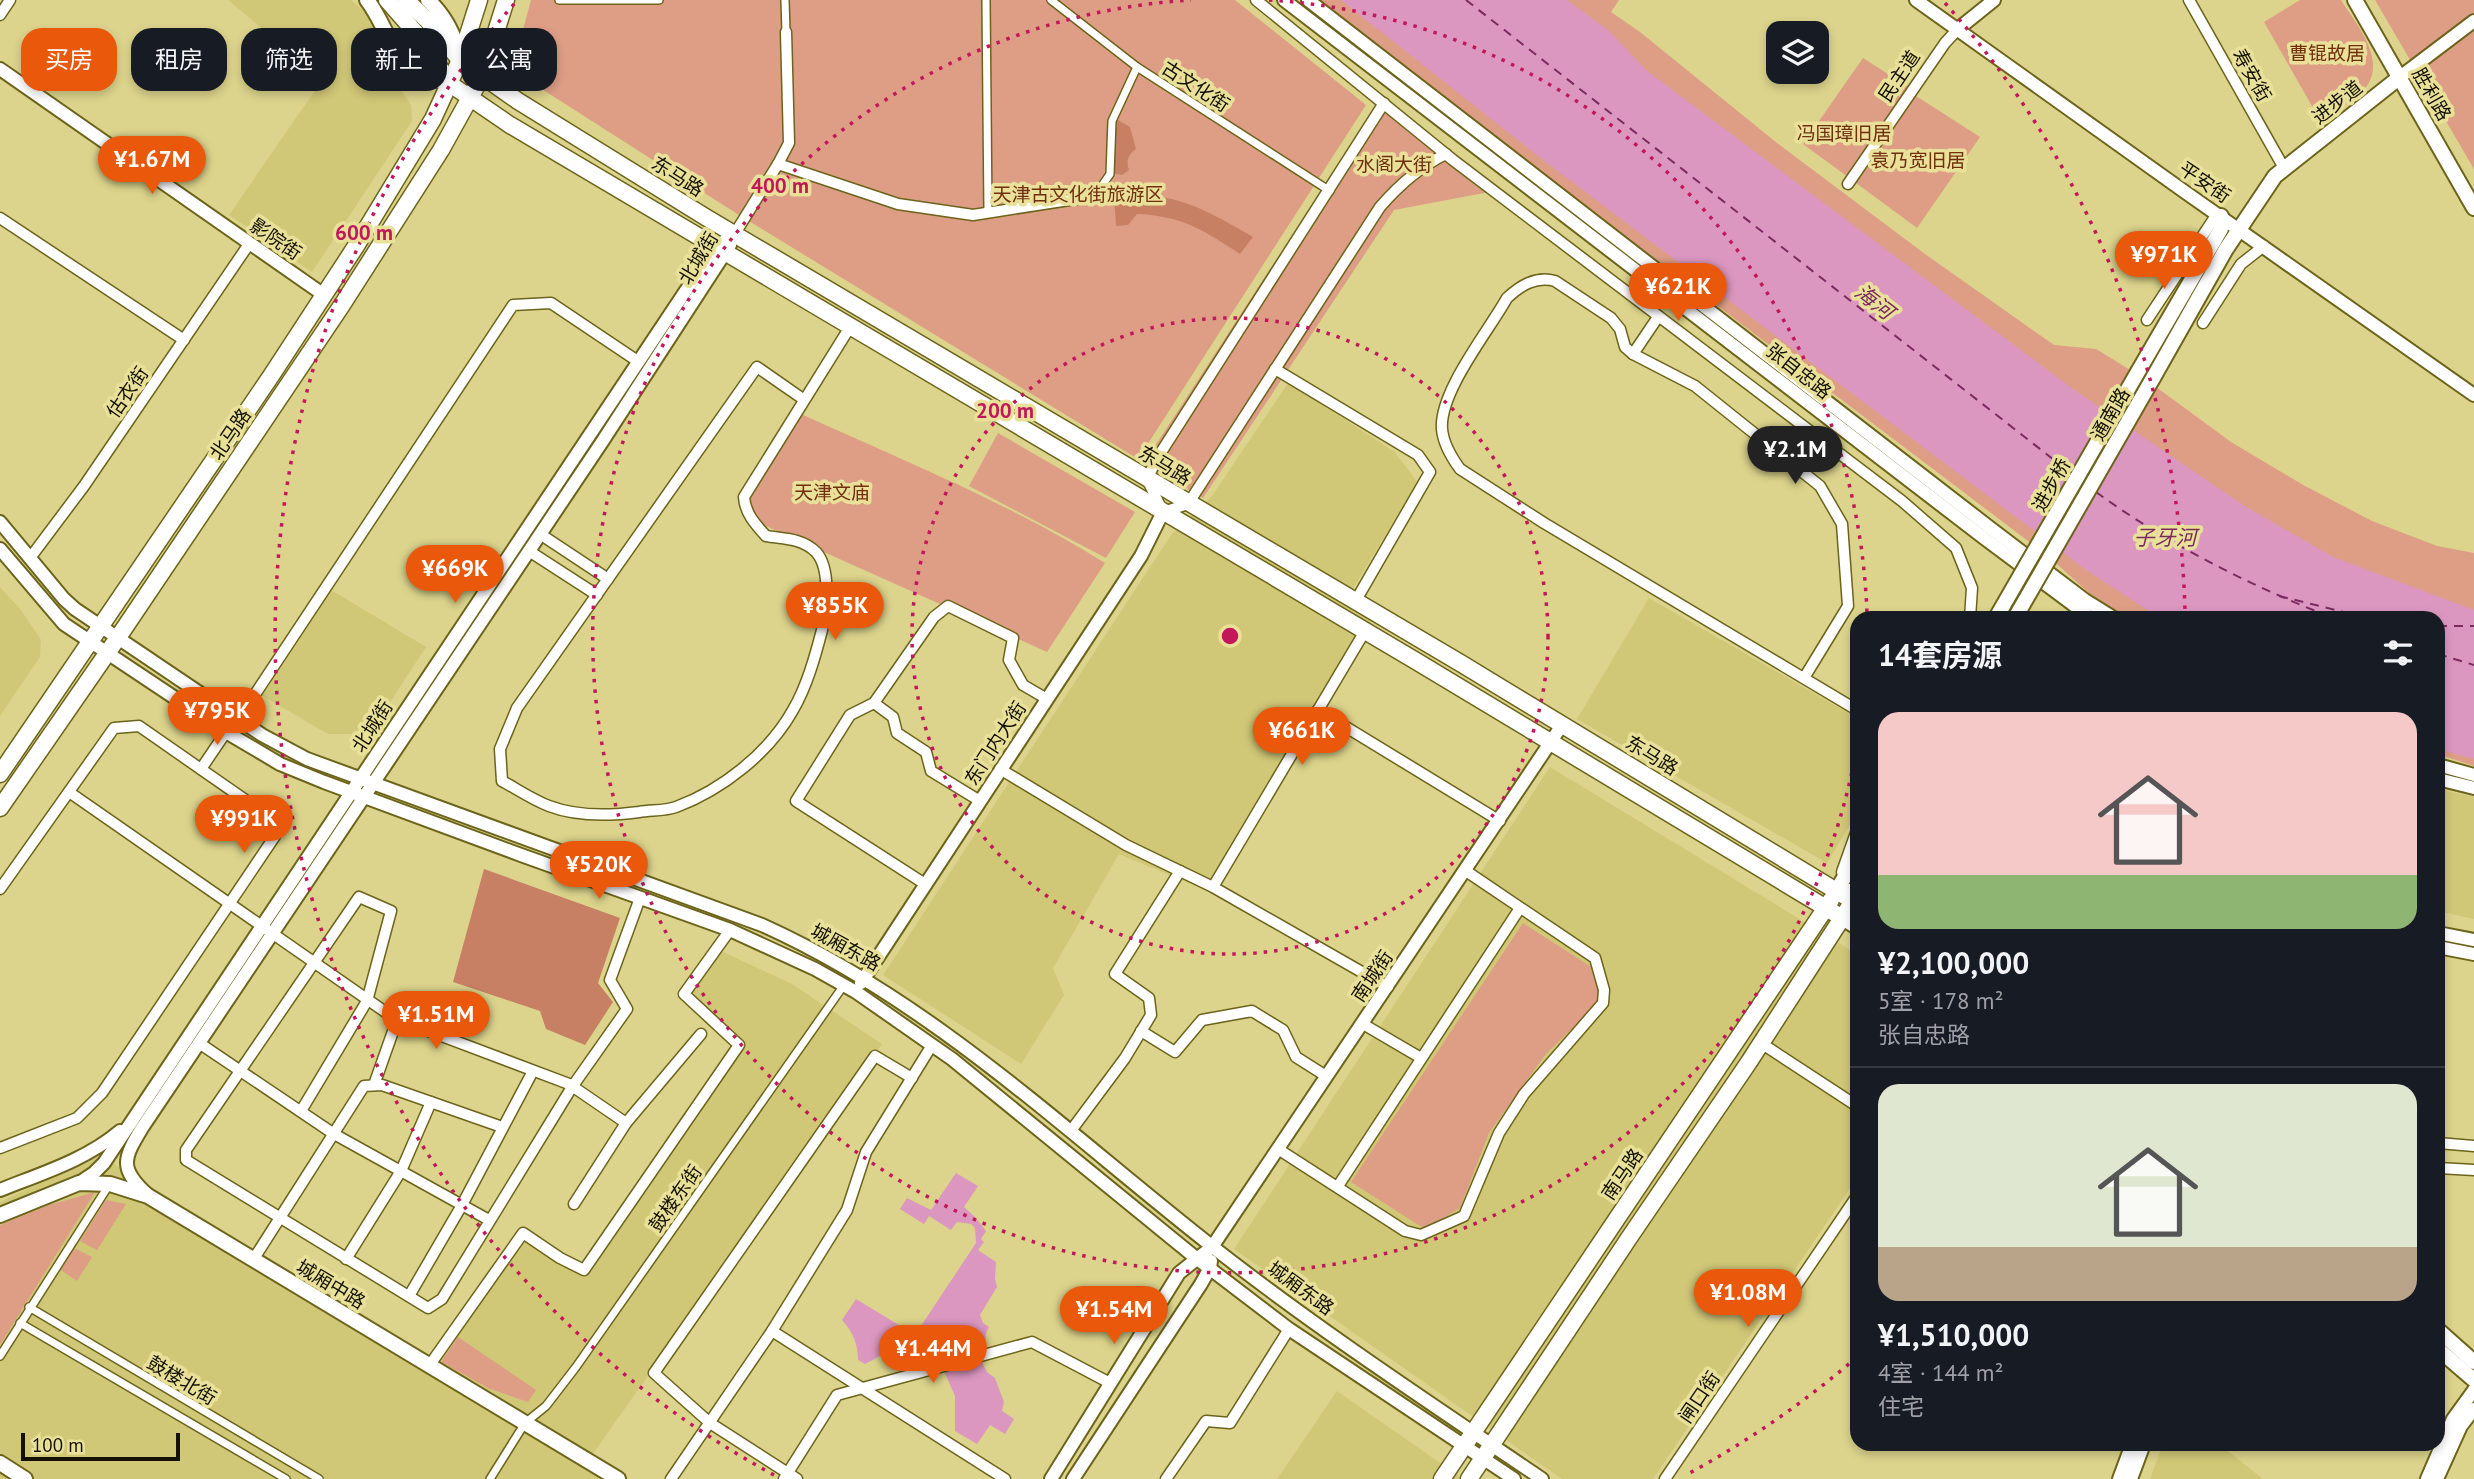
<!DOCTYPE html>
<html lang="zh">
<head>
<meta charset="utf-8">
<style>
	:root { --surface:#171b24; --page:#20242c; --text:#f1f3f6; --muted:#9ea1a6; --line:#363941; --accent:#ea580c }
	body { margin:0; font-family:"PT Sans","Noto Sans SC",sans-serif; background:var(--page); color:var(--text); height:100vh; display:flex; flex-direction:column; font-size:26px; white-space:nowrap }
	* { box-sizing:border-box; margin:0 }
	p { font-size:23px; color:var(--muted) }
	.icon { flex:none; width:38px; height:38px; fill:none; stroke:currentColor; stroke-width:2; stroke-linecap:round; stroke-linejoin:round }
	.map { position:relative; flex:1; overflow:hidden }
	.details { position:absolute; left:1850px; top:611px; width:595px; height:840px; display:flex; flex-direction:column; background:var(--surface); border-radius:21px; box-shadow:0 4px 10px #0003 }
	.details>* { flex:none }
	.hud { position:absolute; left:21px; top:28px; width:665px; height:63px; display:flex; gap:14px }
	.fabs { position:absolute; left:1766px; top:21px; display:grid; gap:14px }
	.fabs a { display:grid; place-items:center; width:63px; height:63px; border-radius:14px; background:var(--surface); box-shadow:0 4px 10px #0003; font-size:35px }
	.scale { position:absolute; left:21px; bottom:18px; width:159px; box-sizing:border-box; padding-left:7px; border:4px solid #151100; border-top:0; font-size:19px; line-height:24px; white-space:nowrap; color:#151100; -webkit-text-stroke:5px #e9e199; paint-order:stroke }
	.price { position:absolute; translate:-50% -60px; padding:0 16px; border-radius:24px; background:var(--accent); color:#fff; font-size:23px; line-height:46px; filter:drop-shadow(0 2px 4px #0008) }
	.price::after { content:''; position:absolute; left:50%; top:42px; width:21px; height:16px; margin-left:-10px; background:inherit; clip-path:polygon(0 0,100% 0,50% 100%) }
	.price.current { background:#222; color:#fff }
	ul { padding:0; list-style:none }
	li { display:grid; align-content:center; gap:14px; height:371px; padding:0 28px }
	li+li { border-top:2px solid var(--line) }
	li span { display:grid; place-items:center; height:217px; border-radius:21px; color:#555 }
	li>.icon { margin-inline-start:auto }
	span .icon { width:126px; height:126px; fill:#fffc; stroke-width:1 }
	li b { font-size:30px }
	h2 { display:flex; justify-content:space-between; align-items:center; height:84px; padding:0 28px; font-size:30px }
	.pill { padding:0 24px; border-radius:21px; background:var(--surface); box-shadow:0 4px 10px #0003; font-size:24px; line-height:63px }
	.pill.current { background:var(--accent); color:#fff }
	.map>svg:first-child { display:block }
	.built { fill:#d0c777 }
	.green { fill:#dd9e85 }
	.forest { fill:#c78063 }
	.water { fill:#db97c0 }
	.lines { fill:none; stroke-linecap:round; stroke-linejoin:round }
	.ferry { stroke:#7b2b60; stroke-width:2; stroke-dasharray:9 7; stroke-linecap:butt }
	.pedestrian-casing { stroke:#6c641a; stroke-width:10 }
	.minor-casing { stroke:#6c641a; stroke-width:13 }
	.tertiary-casing { stroke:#6c641a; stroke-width:16 }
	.secondary-casing { stroke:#6c641a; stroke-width:18 }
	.primary-casing { stroke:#6c641a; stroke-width:19 }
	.pedestrian { stroke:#fff; stroke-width:7 }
	.minor { stroke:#fff; stroke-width:10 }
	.tertiary { stroke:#fff; stroke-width:12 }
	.secondary { stroke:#fff; stroke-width:14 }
	.primary { stroke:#fff; stroke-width:16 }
	.secondary-bridge-casing { stroke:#6c641a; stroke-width:18; stroke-linecap:butt }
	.secondary-bridge { stroke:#fff; stroke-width:14 }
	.ring { fill:none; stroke:#c2185b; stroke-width:3.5; stroke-dasharray:3.5 7 }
	.labels { text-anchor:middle; stroke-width:7; stroke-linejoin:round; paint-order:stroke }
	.park-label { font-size:19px; fill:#712f10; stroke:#e9e199 }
	.street-label { font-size:19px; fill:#151100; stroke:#e9e199 }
	.water-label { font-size:21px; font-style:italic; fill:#7b2b60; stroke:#e9e199 }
	.centre { fill:#c2185b; stroke:#e9e199; stroke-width:3.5 }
	.ring-label { font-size:21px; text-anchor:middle; font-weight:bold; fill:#c2185b; stroke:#e9e199; stroke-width:7; stroke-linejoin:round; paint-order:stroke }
</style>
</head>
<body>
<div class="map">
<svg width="2474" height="1479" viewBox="0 0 2474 1479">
	<rect width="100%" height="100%" fill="#dcd48c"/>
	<g class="built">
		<polygon points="228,0 351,0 370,17 376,27 378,44 370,64 396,83 411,105 412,121 312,272 229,215 316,89 318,75"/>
		<polygon points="1288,383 1395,452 1417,482 1345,602 1372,620 1210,892 1119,854 1053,968 1064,995 1021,1064 883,975 1171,535 1212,496"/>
		<polygon points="0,587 21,610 41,640 40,657 0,716"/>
		<polygon points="326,587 426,647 369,734 328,734 256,692"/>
		<polygon points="1649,598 1857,718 1857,813 1827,863 1577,719"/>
		<polygon points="1550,767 1857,954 1857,1178 1653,1479 1562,1479 1234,1249"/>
		<polygon points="2438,789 2474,797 2474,919 2438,911"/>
		<polygon points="721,951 792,984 882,1044 585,1465 608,1479 0,1479 0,1202 99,1155 435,1361 525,1233 587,1272 744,1045 688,994"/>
		<polygon points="1337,1391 1463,1479 1277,1479"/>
		<polygon points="2163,1444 2219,1444 2263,1479 2150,1479"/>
	</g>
	<g class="green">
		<polygon points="531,0 1235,0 1366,105 1138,459 739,215 512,70"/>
		<polygon points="1319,0 1619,0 1611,12 1640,32 1777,143 1925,254 2054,345 2096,349 2148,381 2231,442 2305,486 2372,521 2437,546 2474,553 2474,766 2438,754 2438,618 2129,618 2090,594 2048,556 1485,130"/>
		<path d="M 2300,0 L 2341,0 C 2358,27 2391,64 2361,93 C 2350,104 2334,112 2321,122 L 2264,22 Z"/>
		<polygon points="2375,0 2474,0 2474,169"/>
		<polygon points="1863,58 1910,88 1848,177 1803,144"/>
		<polygon points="1383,95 1500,190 1394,210 1203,498 1144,463"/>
		<polygon points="1916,96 1980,137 1917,228 1856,183"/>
		<path d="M 799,413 C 902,460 1009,503 1105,563 L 1047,652 L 755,521 L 747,496 Z"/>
		<polygon points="998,433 1135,512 1106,558 969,486"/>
		<polygon points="1523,923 1596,970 1600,1001 1545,1055 1489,1133 1460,1208 1425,1229 1351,1182"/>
		<polygon points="95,1192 0,1345 0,1225 49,1205"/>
		<polygon points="106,1200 126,1204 97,1250 80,1241"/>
		<polygon points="74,1248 92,1257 77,1281 61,1270"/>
		<polygon points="458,1337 536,1390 528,1402 490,1389 441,1362"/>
	</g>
	<g class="forest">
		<path d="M 1118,120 L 1130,127 L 1136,149 C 1128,154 1126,161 1129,170 L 1122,175 L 1112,173 L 1115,122 Z"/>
		<path d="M 1114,195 C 1127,195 1140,195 1153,196 C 1189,199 1222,219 1253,237 L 1240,254 C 1203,230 1183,216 1137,214 L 1128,225 L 1116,226 Z"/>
		<polygon points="484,869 620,918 598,983 613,1002 585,1045 546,1029 540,1011 453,982"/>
	</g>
	<g class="water">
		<polygon points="1341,0 1567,0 1608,30 1647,71 2073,389 2243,505 2333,557 2474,610 2474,759 2438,749 2438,618 2160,618 2086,570 1547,163"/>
		<path d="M 956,1173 L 978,1186 L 964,1207 L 975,1217 L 986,1231 L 981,1239 L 984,1242 L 978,1250 L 996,1262 L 995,1279 L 997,1287 L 980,1315 L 983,1323 L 989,1327 L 986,1333 L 983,1364 L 987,1372 L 995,1378 L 1004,1402 L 1002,1411 L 1014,1419 L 1005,1434 L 990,1425 L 977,1444 L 955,1431 L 955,1396 L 940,1362 L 923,1352 L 882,1355 L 865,1364 L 858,1360 C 858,1344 853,1332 842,1320 L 856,1299 L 915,1335 L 976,1243 L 975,1228 L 971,1224 L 957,1222 L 951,1230 L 929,1216 L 924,1224 L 900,1209 L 907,1198 L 931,1210 Z"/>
	</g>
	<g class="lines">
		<g class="ferry">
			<polyline points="1466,0 2072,474"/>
			<path d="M 2096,492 C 2169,545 2249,585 2333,618"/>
			<polyline points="2279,596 2368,618"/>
			<polyline points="2438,626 2474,626"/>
			<polyline points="2438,654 2474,665"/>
		</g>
		<g class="pedestrian-casing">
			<g id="pedestrian">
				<polyline points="559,0 659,0"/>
				<polyline points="785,0 786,32"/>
				<polyline points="986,0 988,213"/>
				<polyline points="1051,0 1137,67 1330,191"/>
				<polyline points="1095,196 1110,174 1112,121 1137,67"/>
				<polyline points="29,1307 319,1479"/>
				<polyline points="20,1323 286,1479"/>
				<polyline points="0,1356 109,1185"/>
				<polyline points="490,1479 525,1423 546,1406 576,1367 844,985"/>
			</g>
		</g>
		<g class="minor-casing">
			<g id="minor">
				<polyline points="1256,0 1453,160 1902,501 1956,548 1972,588 1970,618"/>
				<polyline points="2189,0 2284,168"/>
				<polyline points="0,15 10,0"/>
				<path d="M 1384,103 L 1158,457 L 1147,479 L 1163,512 L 1188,504 L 1380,207 C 1399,185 1419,167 1446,154"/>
				<polyline points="778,164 789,143 786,32"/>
				<polyline points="1848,184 1945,43 1958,29"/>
				<polyline points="0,218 184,340"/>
				<polyline points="734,235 778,164 898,204 973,215 1095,196"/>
				<polyline points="2147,320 2217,214"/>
				<polyline points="2203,323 2241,264 2264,246"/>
				<polyline points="1633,354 1658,317"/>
				<polyline points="1275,369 1418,455 1430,472 1355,602"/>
				<path d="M 803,399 L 757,367 L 517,708 L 500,749 L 502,781 C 517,789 533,800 549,806 C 578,817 609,816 639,812 C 651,810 665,811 676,807 C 722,790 769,753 793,710 C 807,686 815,657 822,630 C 827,610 831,568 816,552 C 802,538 784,539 766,536 C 755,524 745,513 744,497 L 850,327"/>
				<polyline points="540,534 608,579"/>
				<polyline points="529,551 597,595"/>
				<polyline points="30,558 84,486 249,244"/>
				<path d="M 1804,678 L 1848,606 L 1842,524 L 1820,486 L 1695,386 L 1633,354 L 1625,347 L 1620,329 L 1611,318 L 1555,281 C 1536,276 1521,285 1507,298 C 1488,332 1439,392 1442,429 C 1443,443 1452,458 1460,469 L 1544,523 L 1857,710"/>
				<polyline points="874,703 893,717 897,733 926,752 931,771 980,801"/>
				<polyline points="1318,710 1500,821"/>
				<polyline points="238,720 513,305 551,303 639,362"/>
				<polyline points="201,769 226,732"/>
				<polyline points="1000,769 1126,845 1213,887 1388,987"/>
				<polyline points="69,792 397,1020 374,1085"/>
				<polyline points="1842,872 1857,830"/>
				<polyline points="925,884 796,801 850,715 874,703 934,617 948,606 1013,638 1009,660 1023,685 1047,699"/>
				<polyline points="1213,887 1365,631"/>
				<polyline points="0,889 114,728 139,726 274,820 275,836 102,1093 77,1118 0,1148"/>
				<polyline points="394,1018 569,1084 626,1123"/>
				<polyline points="1363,1024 1421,1058"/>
				<polyline points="1141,1031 1175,1052 1202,1020 1252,1011 1283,1030 1296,1057 1326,1076"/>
				<polyline points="199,1043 334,1134 489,1220"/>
				<polyline points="1761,1043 1857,1106"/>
				<polyline points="301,1111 367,1001 391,911 359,897 186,1150 186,1160 428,1308 442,1299 572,1087 627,1009 610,980 640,898"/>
				<polyline points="1070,1132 1125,1058 1151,1015 1149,998 1115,974 1180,871"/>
				<polyline points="2438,1143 2474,1146"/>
				<polyline points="1278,1149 1405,1231 1421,1235 1464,1216 1499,1133 1524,1094 1603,1003 1604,990 1595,958 1466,871"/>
				<polyline points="2438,1168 2474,1170"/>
				<polyline points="1338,1186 1520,908"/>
				<polyline points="574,1204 626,1123 701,1034"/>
				<polyline points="346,1259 401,1171 431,1102"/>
				<polyline points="253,1260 364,1086 382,1085 502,1127"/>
				<polyline points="409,1296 462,1205 533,1071"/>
				<polyline points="772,1331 1005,1479"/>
				<polyline points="429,1366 523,1233 560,1258 584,1270 739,1045 684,994 730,930"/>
				<polyline points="671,1479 772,1331 847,1210 866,1152 932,1045"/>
				<polyline points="784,1479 837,1395 1032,1342 1110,1383"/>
				<polyline points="797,1479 710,1423 654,1373 875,1056 912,1078"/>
				<polyline points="1166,1479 1206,1421 1230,1423 1289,1329"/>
				<polyline points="1665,1479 1857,1196"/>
			</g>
		</g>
		<g class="tertiary-casing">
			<g id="tertiary">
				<polyline points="1284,0 1984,538 2091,618"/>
				<polyline points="1308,0 1989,527 2085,600 2114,618"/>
				<polyline points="1916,0 2185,192 2474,395"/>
				<polyline points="1958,29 1994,0"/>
				<polyline points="0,69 324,295"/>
				<polyline points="2400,77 2474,21"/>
				<path d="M 0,522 L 64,599 L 75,609 L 262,735 L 307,759 L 762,925 C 931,1001 1065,1131 1209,1244 C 1316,1328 1430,1403 1542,1479"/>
				<polyline points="0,549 64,624 226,732 280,764 324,782 521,855 730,930 815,969 856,992 952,1059 1196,1258 1289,1329 1514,1479"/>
				<polyline points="2438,765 2474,775"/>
				<polyline points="2438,779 2474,788"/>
				<polyline points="1836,892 1857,889"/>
				<polyline points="2438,933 2474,940"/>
				<polyline points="2438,947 2474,954"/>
				<polyline points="861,983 1141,556 1163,512"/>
				<polyline points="79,1183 94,1173 104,1163 715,247 734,235"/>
				<path d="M 0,1190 C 40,1174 86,1160 120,1131"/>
				<path d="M 148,1195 C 119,1169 123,1159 142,1128 L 602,442 L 730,245"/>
				<polyline points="1051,1479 1179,1273 1212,1247 1562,725"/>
				<polyline points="1073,1479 1201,1284 1210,1268 1211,1261"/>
				<polyline points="2119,1479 2132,1444"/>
				<polyline points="2131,1479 2144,1444"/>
				<polyline points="2427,1479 2453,1419 2474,1390"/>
				<polyline points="2437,1479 2461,1426 2474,1409"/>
			</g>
		</g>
		<g class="secondary-casing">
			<g id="secondary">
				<path d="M 367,0 C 385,22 391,58 418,73 C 427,78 440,80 450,84"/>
				<path d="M 428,0 C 445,16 455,36 460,58"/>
				<polyline points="2355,0 2474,208"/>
				<polyline points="2139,370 2221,229 2221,216"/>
				<polyline points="2153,378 2226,249 2275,176 2400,77"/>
				<polyline points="1836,892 1857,855"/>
				<polyline points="1841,917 1857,927"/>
				<polyline points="0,1215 79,1183 110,1184 148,1196 618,1479"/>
				<polyline points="2438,1330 2474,1362"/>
				<polyline points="2438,1349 2474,1380"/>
				<polyline points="0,1463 25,1479"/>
			</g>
		</g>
		<g class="primary-casing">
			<g id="primary">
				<polyline points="387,0 423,41 450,84 510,125 1416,661 1841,917"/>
				<polyline points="406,0 427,20 460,60 518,101 707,218 1462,664 1853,901 1749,1062 1629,1238 1469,1479"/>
				<polyline points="0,774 271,376 356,246 433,119 460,60 479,0"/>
				<polyline points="0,808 117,639 342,305 441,150 482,76 506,0"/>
				<polyline points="1442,1479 1831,900"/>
			</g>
		</g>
		<use href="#pedestrian" class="pedestrian"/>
		<use href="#minor" class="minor"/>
		<use href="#tertiary" class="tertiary"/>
		<use href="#secondary" class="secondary"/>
		<use href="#primary" class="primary"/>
		<g class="secondary-bridge-casing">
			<g id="secondary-bridge">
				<polyline points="1996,618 2139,370"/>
				<polyline points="2015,618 2153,378"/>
			</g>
		</g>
		<use href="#secondary-bridge" class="secondary-bridge"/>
	</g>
	<g class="ring">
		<circle cx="1230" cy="636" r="318"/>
		<path d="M1856 752A637 637 0 1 1 1191 0M1269 0A637 637 0 0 1 1867 614"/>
		<path d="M1857 1357A955 955 0 0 1 1686 1475M774 1475A955 955 0 0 1 515 3M1945 3A955 955 0 0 1 2185 611"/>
	</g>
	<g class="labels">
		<g class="park-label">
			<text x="2327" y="60">曹锟故居</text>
			<text x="1844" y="140">冯国璋旧居</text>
			<text x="1918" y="167">袁乃宽旧居</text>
			<text x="1394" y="171">水阁大街</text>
			<text x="1078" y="201">天津古文化街旅游区</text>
			<text x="832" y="499">天津文庙</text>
		</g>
		<g class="street-label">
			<text transform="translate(2252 75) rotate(60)" y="7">寿安街</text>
			<text transform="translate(1899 76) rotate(-56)" y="7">民主道</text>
			<text transform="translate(1196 86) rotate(33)" y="7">古文化街</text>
			<text transform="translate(2432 94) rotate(60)" y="7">胜利路</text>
			<text transform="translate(2337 102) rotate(-38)" y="7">进步道</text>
			<text transform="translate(678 176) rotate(32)" y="7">东马路</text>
			<text transform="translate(2205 182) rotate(34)" y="7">平安街</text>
			<text transform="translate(276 239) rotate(34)" y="7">影院街</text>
			<text transform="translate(698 258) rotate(-59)" y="7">北城街</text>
			<text transform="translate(1799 371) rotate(38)" y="7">张自忠路</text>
			<text transform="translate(127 392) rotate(-55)" y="7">估衣街</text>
			<text transform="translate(2110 414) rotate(-60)" y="7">通南路</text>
			<text transform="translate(230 434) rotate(-56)" y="7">北马路</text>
			<text transform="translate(1165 465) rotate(31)" y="7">东马路</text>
			<text transform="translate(2051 485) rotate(-61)" y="7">进步桥</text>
			<text transform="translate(372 726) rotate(-57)" y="7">北城街</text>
			<text transform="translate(995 743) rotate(-57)" y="7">东门内大街</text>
			<text transform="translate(1652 755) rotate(31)" y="7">东马路</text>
			<text transform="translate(846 947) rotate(29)" y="7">城厢东路</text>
			<text transform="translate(1372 976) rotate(-56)" y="7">南城街</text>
			<text transform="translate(1622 1174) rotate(-56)" y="7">南马路</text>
			<text transform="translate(675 1198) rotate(-55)" y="7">鼓楼东街</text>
			<text transform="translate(331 1284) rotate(31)" y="7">城厢中路</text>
			<text transform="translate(1301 1288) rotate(36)" y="7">城厢东路</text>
			<text transform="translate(182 1380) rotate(31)" y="7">鼓楼北街</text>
			<text transform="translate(1699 1397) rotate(-56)" y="7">闸口街</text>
		</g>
		<g class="water-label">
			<text transform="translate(1874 302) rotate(38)" y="7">海河</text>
			<text x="2165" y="545">子牙河</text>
		</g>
	</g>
	<circle cx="1230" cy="636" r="10" class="centre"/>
	<g class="ring-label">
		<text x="780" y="193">400 m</text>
		<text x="364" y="240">600 m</text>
		<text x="1005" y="418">200 m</text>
	</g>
</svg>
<div class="fabs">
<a><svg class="icon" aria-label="layers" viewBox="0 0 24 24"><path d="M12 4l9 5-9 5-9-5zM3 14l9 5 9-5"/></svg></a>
</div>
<div class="scale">100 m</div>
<b class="price" style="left:152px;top:196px">¥1.67M</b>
<b class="price" style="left:2164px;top:291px">¥971K</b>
<b class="price" style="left:1678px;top:323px">¥621K</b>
<b class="price current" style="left:1795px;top:486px">¥2.1M</b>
<b class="price" style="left:455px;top:605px">¥669K</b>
<b class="price" style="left:835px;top:642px">¥855K</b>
<b class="price" style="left:217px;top:747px">¥795K</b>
<b class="price" style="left:1302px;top:767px">¥661K</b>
<b class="price" style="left:244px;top:855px">¥991K</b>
<b class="price" style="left:599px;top:901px">¥520K</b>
<b class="price" style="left:436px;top:1051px">¥1.51M</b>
<b class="price" style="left:1748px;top:1329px">¥1.08M</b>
<b class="price" style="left:1114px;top:1346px">¥1.54M</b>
<b class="price" style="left:933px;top:1385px">¥1.44M</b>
<div class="hud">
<a class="pill current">买房</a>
<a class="pill">租房</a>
<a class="pill">筛选</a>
<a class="pill">新上</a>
<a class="pill">公寓</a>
</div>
<section class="details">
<h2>14套房源<svg class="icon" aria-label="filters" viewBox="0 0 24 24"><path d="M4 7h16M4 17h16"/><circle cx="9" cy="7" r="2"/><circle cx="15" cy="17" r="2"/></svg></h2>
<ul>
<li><span style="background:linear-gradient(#f6c9c9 75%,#8fb573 0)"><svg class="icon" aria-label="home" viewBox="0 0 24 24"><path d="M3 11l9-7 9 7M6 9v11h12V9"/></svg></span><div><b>¥2,100,000</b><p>5室 · 178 m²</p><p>张自忠路</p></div></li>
<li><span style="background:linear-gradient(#dfe7d0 75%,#b9a48a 0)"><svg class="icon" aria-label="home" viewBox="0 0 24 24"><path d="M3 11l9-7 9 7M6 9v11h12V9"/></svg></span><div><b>¥1,510,000</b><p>4室 · 144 m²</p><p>住宅</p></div></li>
</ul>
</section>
</div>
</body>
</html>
